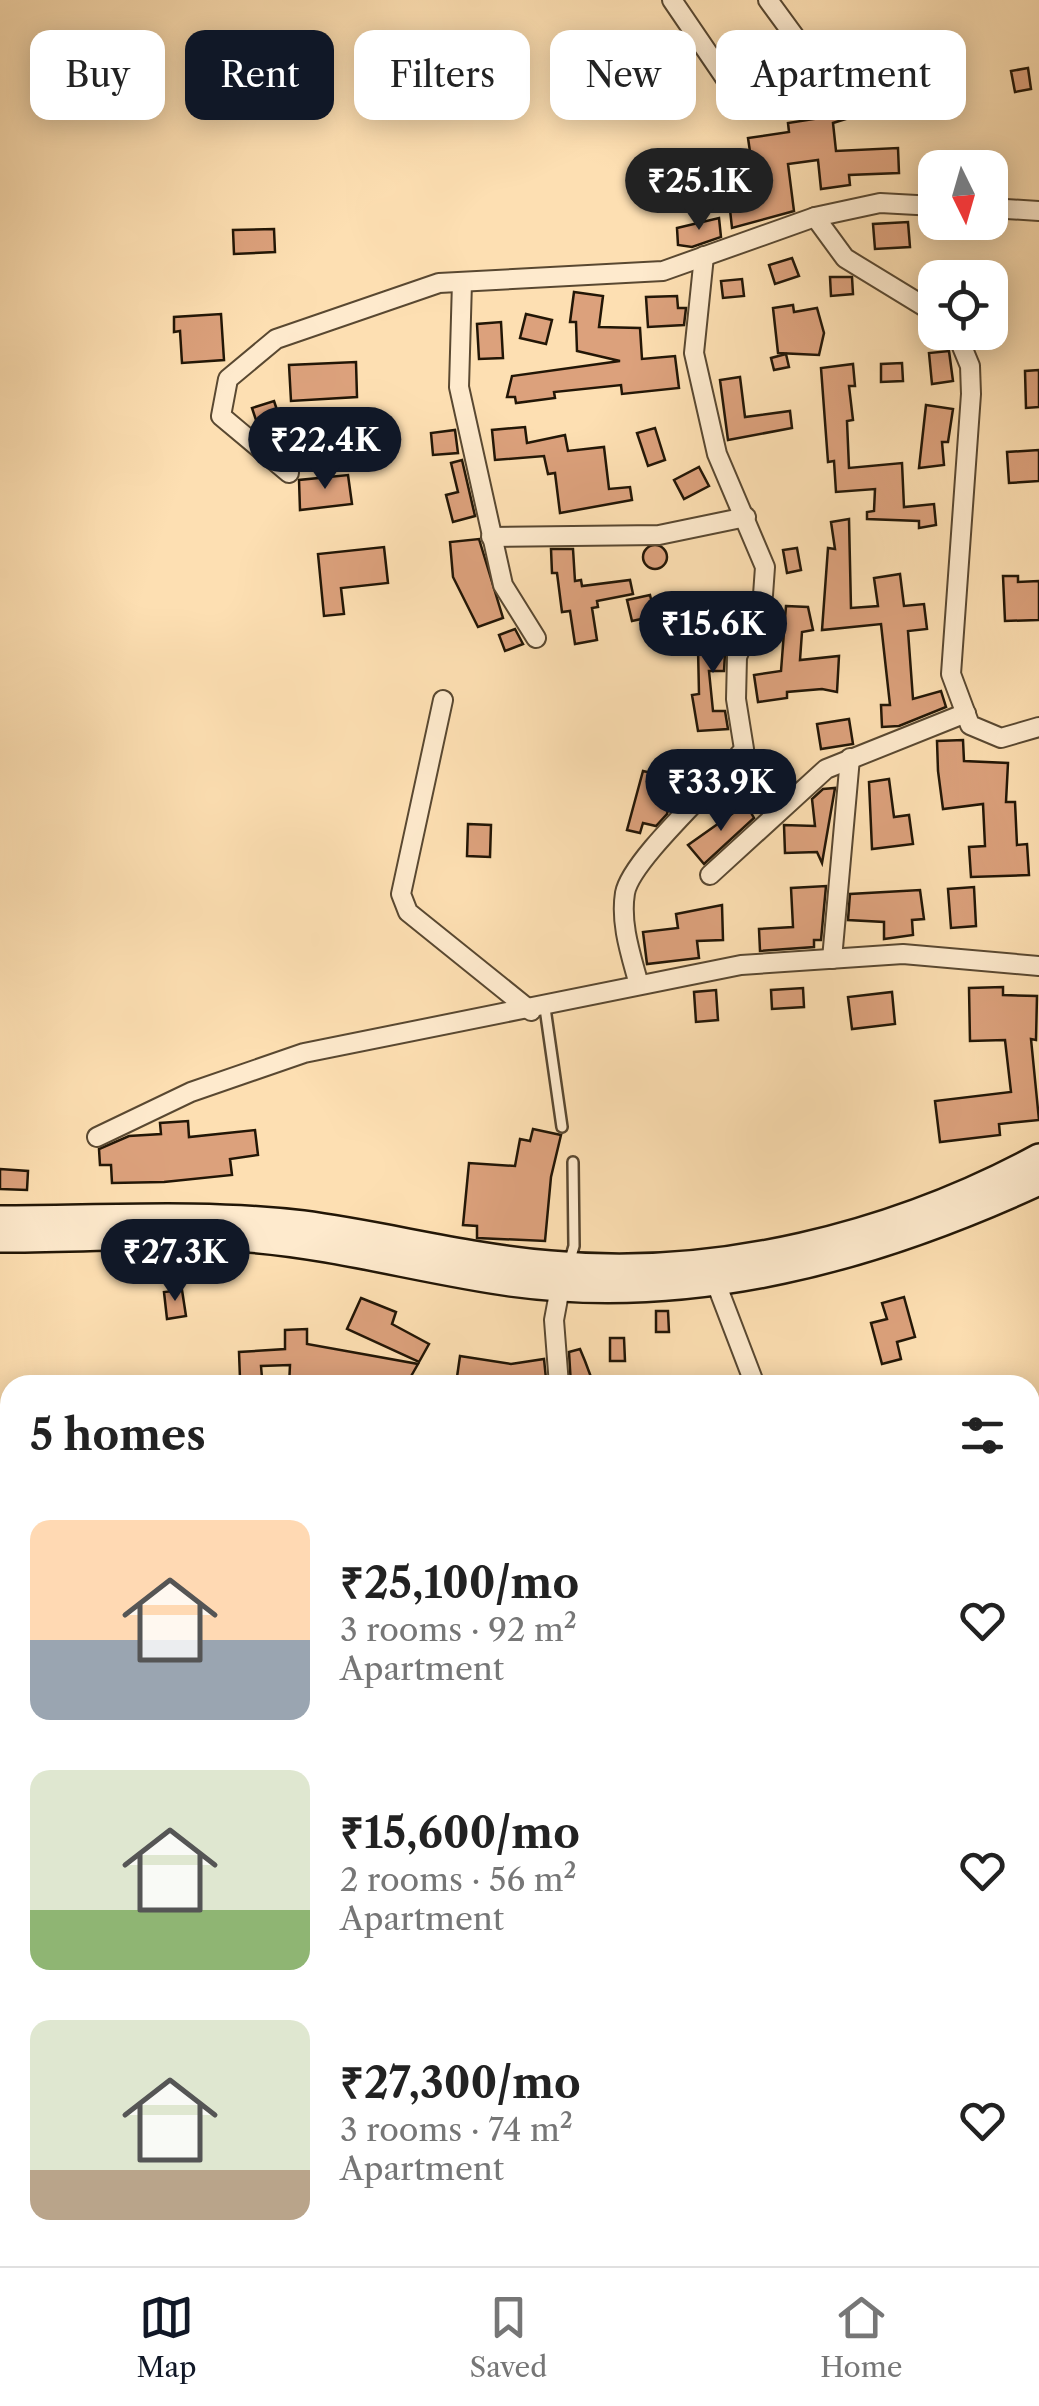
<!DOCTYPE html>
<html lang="en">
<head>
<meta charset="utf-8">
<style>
	:root { --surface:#fff; --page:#f6f6f6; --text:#222; --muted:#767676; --line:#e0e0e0; --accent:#111827 }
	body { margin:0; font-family:"Libre Caslon Text",serif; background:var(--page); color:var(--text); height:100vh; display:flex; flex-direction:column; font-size:38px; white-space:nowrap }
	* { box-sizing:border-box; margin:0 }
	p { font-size:32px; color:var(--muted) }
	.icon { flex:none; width:55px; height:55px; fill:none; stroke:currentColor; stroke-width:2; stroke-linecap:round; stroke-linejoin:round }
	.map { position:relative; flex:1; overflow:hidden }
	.drawer { position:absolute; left:0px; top:1375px; width:1040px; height:892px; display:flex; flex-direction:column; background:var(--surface); border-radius:30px 30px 0 0; box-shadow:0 5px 25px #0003 }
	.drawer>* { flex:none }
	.banner { position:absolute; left:30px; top:30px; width:980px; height:90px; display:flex; gap:20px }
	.needle { width:65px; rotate:175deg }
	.tools { position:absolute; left:918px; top:150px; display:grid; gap:20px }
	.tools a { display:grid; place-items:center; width:90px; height:90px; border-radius:20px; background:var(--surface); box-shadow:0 5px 25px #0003; font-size:50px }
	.price { position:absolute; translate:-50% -85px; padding:0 22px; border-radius:35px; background:var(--accent); color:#fff; font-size:32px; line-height:65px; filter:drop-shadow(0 2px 5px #0008) }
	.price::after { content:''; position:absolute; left:50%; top:60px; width:30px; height:22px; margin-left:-15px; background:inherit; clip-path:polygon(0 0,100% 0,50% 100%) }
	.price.active { background:#222; color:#fff }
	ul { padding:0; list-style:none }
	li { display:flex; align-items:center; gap:30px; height:250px; padding:0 30px }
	li span { display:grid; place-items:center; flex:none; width:280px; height:200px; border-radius:20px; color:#555 }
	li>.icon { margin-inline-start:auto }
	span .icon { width:120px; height:120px; fill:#fffc; stroke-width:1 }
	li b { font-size:42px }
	h2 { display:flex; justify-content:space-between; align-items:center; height:120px; padding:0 30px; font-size:42px }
	.chip { padding:0 35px; border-radius:20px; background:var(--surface); box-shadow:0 5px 25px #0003; font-size:35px; line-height:90px }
	.chip.active { background:var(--accent); color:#fff }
	.menu { display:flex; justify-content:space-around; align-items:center; height:140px; border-top:2px solid var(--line); background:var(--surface); font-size:28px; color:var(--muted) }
	.menu a { display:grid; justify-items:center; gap:5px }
	.menu .active { color:var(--accent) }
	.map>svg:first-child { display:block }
	.building { fill:#dca17c; stroke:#221606; stroke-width:2.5 }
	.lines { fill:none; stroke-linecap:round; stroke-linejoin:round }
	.lane-casing { stroke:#594831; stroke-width:14 }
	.street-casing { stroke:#594831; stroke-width:22 }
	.secondary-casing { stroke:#221606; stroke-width:30 }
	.lane { stroke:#feeacd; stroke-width:9 }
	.street { stroke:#feeacd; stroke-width:18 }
	.secondary { stroke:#feeacd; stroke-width:25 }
</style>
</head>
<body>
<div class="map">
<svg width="1039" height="2266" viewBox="0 0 1039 2266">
	<rect width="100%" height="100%" fill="#fddfb2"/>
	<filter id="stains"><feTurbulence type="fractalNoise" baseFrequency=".002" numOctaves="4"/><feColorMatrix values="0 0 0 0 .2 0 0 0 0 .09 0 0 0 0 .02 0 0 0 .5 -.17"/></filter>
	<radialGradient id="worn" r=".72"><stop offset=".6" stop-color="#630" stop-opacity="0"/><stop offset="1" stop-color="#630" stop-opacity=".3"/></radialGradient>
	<g class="building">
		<polygon points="916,36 934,58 918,70 913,63 903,71 891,57"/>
		<polygon points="1028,68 1031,89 1015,92 1011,71"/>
		<polygon points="877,77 888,95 852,117 833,123 836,151 898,148 899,173 849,175 850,185 821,189 818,160 788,164 794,211 732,228 727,183 754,179 748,138 789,132 788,123 814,119 812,104 836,102 834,96"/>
		<polygon points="713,156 716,183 684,186 681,160"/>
		<polygon points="719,218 721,237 692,247 678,245 677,228"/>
		<polygon points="908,222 910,247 875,249 873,224"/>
		<polygon points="274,229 275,252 234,254 233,230"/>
		<polygon points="792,258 799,276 775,284 769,265"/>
		<polygon points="830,277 852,277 853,294 831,296"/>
		<polygon points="742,279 744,296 723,298 721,281"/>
		<polygon points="574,292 603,296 599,327 640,328 642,359 675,356 679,388 622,394 621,385 554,392 555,398 516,403 515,397 507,397 512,376 620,361 577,351 576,322 570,322"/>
		<polygon points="677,296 678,308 686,308 684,325 648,327 646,297"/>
		<polygon points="793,305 794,312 817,308 824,333 819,355 778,353 773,308"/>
		<polygon points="221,314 224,360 182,363 180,331 174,332 174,317"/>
		<polygon points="526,314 552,320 546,344 520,338"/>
		<polygon points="501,322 503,358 479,359 477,324"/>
		<polygon points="949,351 953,381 932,384 929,353"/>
		<polygon points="786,354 789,367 774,370 771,358"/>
		<polygon points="356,362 357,397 291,401 289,365"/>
		<polygon points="902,363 903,381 881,382 881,364"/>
		<polygon points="853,364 855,386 849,386 853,420 847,421 849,468 902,463 904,507 934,504 936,525 919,528 919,521 867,519 867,512 874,511 875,489 836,492 834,461 828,462 821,368"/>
		<polygon points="1039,370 1039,407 1026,408 1025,371"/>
		<polygon points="740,377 745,417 790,411 792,428 728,440 720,380"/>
		<polygon points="274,401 282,425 260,432 252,408"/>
		<polygon points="926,405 953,409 948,442 942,442 944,465 919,468"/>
		<polygon points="525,427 527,443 565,435 568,451 604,447 609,489 630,487 632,500 560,513 555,473 548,474 544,456 495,460 492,430"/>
		<polygon points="655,428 665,460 648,466 637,433"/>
		<polygon points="455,430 458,453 433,455 431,433"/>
		<polygon points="1039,450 1039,481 1009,483 1007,452"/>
		<polygon points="462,460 475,516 453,522 446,495 458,492 451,463"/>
		<polygon points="699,467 709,486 684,499 674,480"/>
		<polygon points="348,475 352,504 300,510 299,480"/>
		<polygon points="849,519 851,608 878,606 874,578 900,574 904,606 924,604 927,629 908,631 913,699 941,691 946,707 899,726 882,727 881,705 890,705 881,624 822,630 828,548 835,549 831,522"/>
		<polygon points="479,539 503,618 478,627 453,577 450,542"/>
		<circle cx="655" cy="557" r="12"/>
		<polygon points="384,547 388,583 341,588 344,614 324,616 318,554"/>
		<polygon points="797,548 801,570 787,573 783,550"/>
		<polygon points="551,549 573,549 575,581 581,580 582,586 630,580 633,594 597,601 598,607 592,608 597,640 575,644 570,611 562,612 557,573 552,573"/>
		<polygon points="1003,576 1018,576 1018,582 1039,581 1039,620 1005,621"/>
		<polygon points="650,595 655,616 632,621 627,600"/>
		<polygon points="786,606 808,607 813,630 802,632 800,660 839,656 837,692 822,689 787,692 787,698 758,702 754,675 781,671"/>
		<polygon points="722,608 738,612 732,636 726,635 724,671 709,671 713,711 725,711 728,729 698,731 692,695 699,694 698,648 714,648"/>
		<polygon points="515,629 523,644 505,651 499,635"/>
		<polygon points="849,719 853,744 821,749 817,724"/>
		<polygon points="963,740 964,761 1008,763 1006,802 1015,802 1017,845 1027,844 1029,875 971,877 969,847 985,846 983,804 943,809 938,771 937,741"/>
		<polygon points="643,771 656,774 652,788 672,793 667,814 656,826 643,823 640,833 627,830"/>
		<polygon points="889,779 894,817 909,815 913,844 872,849 869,782"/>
		<polygon points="835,788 822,863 817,852 785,853 784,825 815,826 812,799 823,789"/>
		<polygon points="746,804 754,818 704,864 688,845"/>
		<polygon points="468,824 491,825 490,857 467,856"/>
		<polygon points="826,886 821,940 814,940 814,947 760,951 759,929 793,927 791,888"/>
		<polygon points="974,887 976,926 951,928 948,889"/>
		<polygon points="920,890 924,919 912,920 913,935 884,939 884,922 848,920 850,894"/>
		<polygon points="722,905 723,940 697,941 699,958 647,964 643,932 678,928 676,914"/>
		<polygon points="1003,987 1003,995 1037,996 1036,1040 1031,1039 1039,1120 999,1124 1000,1135 940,1142 935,1101 1011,1092 1005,1040 970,1041 969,988"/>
		<polygon points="803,988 804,1007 772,1009 771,990"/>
		<polygon points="716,990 718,1020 696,1022 694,992"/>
		<polygon points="892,992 895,1024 852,1029 848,997"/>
		<polygon points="188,1121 189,1137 255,1130 258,1155 230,1159 232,1175 164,1182 112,1183 111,1165 100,1165 99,1149 129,1136 161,1134 160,1123"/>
		<polygon points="533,1129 561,1135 551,1177 545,1241 477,1238 477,1226 463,1225 469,1163 515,1166 520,1139 530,1141"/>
		<polygon points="0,1169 28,1171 27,1190 0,1189"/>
		<polygon points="182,1290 186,1316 167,1319 164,1292"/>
		<polygon points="904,1297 915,1337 897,1342 901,1359 882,1364 871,1323 887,1319 882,1303"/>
		<polygon points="361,1298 396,1312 392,1324 429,1344 419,1362 347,1329"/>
		<polygon points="656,1311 668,1311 669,1332 656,1332"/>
		<polygon points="307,1329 307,1344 418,1364 406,1385 289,1385 290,1365 261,1366 262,1378 240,1379 239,1352 285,1349 285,1330"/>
		<polygon points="610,1338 624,1338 625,1361 610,1361"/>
		<polygon points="580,1349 585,1361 594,1385 571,1385 569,1352"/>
		<polygon points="460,1356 511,1364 544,1359 546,1379 456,1384"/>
	</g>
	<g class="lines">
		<g class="lane-casing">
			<g id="lane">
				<polyline points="545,1008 562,1127"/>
				<polyline points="569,1263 574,1246 573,1162"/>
			</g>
		</g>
		<g class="street-casing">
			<g id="street">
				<polyline points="672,0 736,94"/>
				<polyline points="768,0 809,56"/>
				<polyline points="990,208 1039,211"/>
				<polyline points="815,217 845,258 935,313"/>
				<polyline points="462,282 459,387 503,585 536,638"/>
				<polyline points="956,332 970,366 971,394 951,674 970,725 1001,738 1039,727"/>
				<polyline points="289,473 221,416 228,379 276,339 439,283 663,271 815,217 880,203 935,206"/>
				<polyline points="491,537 659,535 746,517"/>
				<polyline points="443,700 401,894 408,912 531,1011"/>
				<polyline points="710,875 826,769 966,713"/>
				<polyline points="832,959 850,758"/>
				<path d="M 639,985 C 631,955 620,924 625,893 C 631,859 720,781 744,749 L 736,699 L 737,657 L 763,595 L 765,567 L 717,454 L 694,353 L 704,256"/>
				<polyline points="97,1137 191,1092 304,1053 741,965 903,954 1039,966"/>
				<polyline points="716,1283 755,1385"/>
				<polyline points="559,1385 554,1320 562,1277"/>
				<polyline points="1030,1686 1039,1686"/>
				<polyline points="1030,2124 1039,2137"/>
			</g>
		</g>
		<g class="secondary-casing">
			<g id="secondary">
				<path d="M 0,1219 C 101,1219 203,1212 303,1224 C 386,1235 466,1257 550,1264 C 715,1280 893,1236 1039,1157"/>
				<path d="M 0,1239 C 82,1239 168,1233 250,1239 C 338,1246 424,1271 511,1283 C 695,1308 874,1258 1039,1182"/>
			</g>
		</g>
		<use href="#lane" class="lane"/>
		<use href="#street" class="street"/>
		<use href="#secondary" class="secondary"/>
	</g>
	<rect width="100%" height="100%" filter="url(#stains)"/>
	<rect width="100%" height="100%" fill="url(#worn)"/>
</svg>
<div class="tools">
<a><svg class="needle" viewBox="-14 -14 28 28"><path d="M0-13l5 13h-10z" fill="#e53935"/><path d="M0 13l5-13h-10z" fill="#767676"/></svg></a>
<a><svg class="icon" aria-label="locate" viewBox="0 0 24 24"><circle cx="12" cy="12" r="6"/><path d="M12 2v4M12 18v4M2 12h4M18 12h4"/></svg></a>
</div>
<b class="price active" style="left:699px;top:233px">₹25.1K</b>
<b class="price" style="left:325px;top:492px">₹22.4K</b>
<b class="price" style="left:713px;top:676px">₹15.6K</b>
<b class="price" style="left:721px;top:834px">₹33.9K</b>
<b class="price" style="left:175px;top:1304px">₹27.3K</b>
<div class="banner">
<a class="chip">Buy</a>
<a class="chip active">Rent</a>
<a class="chip">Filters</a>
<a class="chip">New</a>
<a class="chip">Apartment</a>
</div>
<section class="drawer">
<h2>5 homes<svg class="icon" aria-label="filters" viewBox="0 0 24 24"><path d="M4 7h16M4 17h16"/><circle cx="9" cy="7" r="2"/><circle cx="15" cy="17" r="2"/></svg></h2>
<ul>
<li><span style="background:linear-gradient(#ffd9b3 60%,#9aa5b1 0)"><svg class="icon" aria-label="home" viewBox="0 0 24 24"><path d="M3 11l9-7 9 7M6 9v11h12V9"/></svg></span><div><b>₹25,100/mo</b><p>3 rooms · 92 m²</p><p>Apartment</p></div><svg class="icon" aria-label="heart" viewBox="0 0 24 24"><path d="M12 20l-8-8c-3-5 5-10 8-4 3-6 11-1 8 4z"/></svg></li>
<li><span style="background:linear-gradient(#dfe7d0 70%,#8fb573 0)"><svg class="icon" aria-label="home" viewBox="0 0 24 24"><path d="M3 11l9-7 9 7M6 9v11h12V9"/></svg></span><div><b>₹15,600/mo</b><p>2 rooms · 56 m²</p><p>Apartment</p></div><svg class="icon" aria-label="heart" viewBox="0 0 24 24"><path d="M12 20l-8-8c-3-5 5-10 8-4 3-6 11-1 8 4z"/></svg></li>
<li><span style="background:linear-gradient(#dfe7d0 75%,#b9a48a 0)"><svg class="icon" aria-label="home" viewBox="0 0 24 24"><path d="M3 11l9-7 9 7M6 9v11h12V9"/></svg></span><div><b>₹27,300/mo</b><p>3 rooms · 74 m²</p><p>Apartment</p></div><svg class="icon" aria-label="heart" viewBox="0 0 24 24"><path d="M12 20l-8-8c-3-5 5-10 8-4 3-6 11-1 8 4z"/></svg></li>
</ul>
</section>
</div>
<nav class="menu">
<a class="active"><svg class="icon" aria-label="map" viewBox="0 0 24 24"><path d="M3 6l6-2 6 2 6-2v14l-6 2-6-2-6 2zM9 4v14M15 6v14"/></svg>Map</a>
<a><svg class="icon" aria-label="saved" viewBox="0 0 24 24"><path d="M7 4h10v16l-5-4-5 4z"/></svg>Saved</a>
<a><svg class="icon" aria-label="home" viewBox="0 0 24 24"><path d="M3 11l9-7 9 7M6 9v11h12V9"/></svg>Home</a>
</nav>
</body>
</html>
